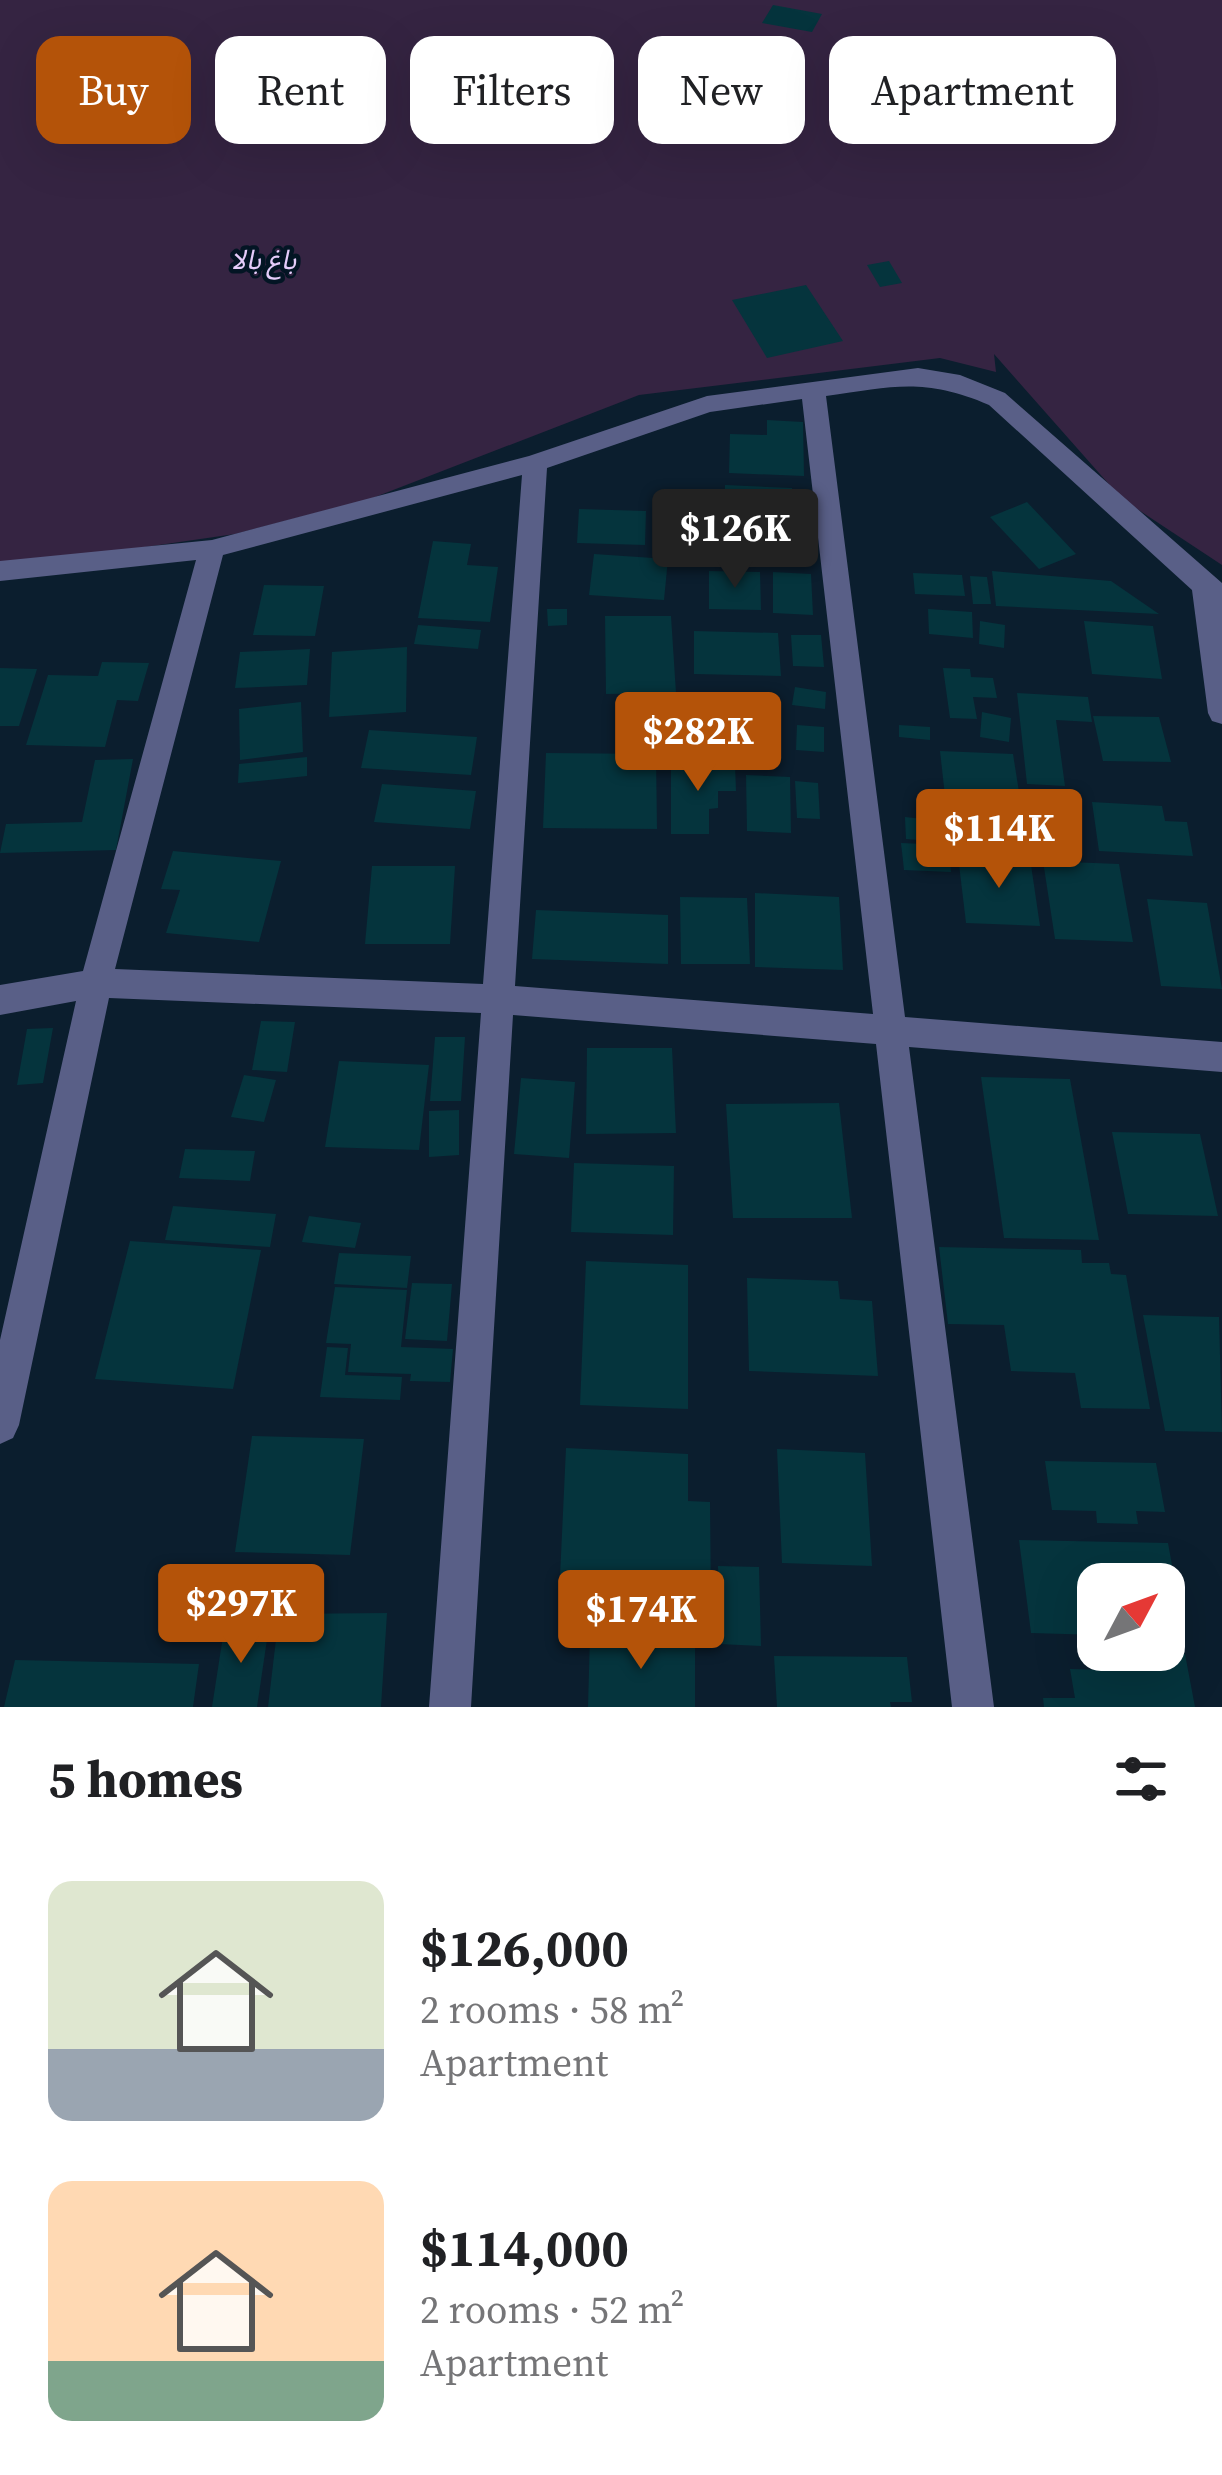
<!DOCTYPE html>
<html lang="en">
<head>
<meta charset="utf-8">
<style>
	:root { --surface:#fff; --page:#f2f2f2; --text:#202124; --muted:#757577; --accent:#b45309 }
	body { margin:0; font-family:"Source Serif 4","Noto Sans Arabic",serif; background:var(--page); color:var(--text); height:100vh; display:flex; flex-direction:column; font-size:45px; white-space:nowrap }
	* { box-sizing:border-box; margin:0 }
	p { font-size:39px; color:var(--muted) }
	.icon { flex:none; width:66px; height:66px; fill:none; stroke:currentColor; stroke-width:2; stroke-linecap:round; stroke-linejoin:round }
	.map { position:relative; height:1707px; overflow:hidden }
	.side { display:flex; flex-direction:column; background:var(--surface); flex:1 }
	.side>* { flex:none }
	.hud { position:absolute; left:36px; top:36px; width:1152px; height:108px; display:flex; gap:24px }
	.needle { width:78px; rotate:49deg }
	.controls { position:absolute; left:1077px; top:1563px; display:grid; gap:24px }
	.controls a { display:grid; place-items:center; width:108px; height:108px; border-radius:24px; background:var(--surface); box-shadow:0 12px 48px #0002; font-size:60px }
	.price { position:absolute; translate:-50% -102px; padding:0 27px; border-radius:12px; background:var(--accent); color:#fff; font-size:39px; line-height:78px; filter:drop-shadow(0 3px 6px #0008) }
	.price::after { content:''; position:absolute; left:50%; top:72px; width:36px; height:27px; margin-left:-18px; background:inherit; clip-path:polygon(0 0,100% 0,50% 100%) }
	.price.on { background:#222; color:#fff }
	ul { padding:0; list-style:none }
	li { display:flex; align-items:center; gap:36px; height:300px; padding:0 48px }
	li span { display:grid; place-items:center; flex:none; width:336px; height:240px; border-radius:24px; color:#555 }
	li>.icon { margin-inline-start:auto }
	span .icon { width:144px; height:144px; fill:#fffc; stroke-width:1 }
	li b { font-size:51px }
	h2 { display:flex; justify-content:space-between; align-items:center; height:144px; padding:0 48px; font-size:51px }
	.tag { padding:0 42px; border-radius:24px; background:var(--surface); box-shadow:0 12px 48px #0002; font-size:42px; line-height:108px }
	.tag.on { background:var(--accent); color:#fff }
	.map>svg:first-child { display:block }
	.green { fill:#352442 }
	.building { fill:#05343d }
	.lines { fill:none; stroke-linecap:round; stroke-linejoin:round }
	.street { fill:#595f87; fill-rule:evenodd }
	.labels { text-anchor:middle; stroke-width:9; stroke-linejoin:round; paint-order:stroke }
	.far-park-label { font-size:27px; font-style:italic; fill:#e5ccfa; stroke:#031524 }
</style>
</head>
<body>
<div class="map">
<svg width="1222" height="1707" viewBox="0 0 1222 1707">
	<rect width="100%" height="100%" fill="#0b1e2e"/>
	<polygon class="green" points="0,0 1222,0 1222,565 1122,499 994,354 996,372 940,358 639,395 370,499 235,534 0,568"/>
	<g class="building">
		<polygon points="773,5 822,14 812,32 762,23"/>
		<polygon points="654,72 701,82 688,101 641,91"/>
		<polygon points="889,261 902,283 880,287 867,265"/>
		<polygon points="806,285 843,341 767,358 732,300"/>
		<polygon points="767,420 803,422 804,476 729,473 730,434 767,435"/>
		<polygon points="725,485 792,488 792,520 724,517"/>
		<polygon points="1027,502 1076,554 1039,569 990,517"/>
		<polygon points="579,509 646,511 645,545 577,543"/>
		<polygon points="658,510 676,510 677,537 658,537"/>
		<polygon points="733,528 811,529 813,552 734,552"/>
		<polygon points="691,535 710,536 710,564 692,564"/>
		<polygon points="433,541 471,544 467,565 498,567 490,622 418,618"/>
		<polygon points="594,554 668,559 664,600 589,595"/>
		<polygon points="709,571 760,572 761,610 709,609"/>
		<polygon points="992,571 1111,581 1159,614 996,606"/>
		<polygon points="773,572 811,574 813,615 773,613"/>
		<polygon points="913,573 962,575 965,596 915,594"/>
		<polygon points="970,576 987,577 991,604 973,604"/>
		<polygon points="264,585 324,586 315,636 253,635"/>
		<polygon points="547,609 567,609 567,625 548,626"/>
		<polygon points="928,609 972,612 973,638 929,634"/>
		<polygon points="605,616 671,616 676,693 606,694"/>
		<polygon points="980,621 1005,625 1004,648 979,644"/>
		<polygon points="1084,621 1153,626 1162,679 1092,674"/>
		<polygon points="418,625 481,630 478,649 414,644"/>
		<polygon points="694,631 778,633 781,676 694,674"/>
		<polygon points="791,635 821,635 824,667 793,666"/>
		<polygon points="407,647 406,712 329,717 332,652"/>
		<polygon points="310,649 307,685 235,688 240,652"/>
		<polygon points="102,662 149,663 138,701 117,700 105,747 26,745 48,675 98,676"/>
		<polygon points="0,668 37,669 19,726 0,726"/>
		<polygon points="943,668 970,669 971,677 993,678 997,698 973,697 977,719 950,718"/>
		<polygon points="795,687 826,692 825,709 792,705"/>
		<polygon points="1017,693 1088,697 1092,722 1056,720 1065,786 1027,784"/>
		<polygon points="683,698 773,704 773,759 680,753"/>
		<polygon points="301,702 303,752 240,760 239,709"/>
		<polygon points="982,712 1011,718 1009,742 980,737"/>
		<polygon points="1093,716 1159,717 1171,762 1103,761"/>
		<polygon points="797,725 824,727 824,752 796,750"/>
		<polygon points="899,725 930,727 930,740 899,737"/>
		<polygon points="369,730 477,737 471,775 361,768"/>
		<polygon points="940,751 1013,754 1023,817 947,814"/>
		<polygon points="546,753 656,754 657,829 543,828"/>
		<polygon points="307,757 307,776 238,783 239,764"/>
		<polygon points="133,759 116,850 0,853 6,824 82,822 95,760"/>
		<polygon points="671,761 735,763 736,791 718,791 718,808 709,809 709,834 671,834"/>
		<polygon points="746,775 790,777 791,833 747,831"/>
		<polygon points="795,781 818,783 820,819 797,818"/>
		<polygon points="382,784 476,791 470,829 374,822"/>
		<polygon points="1092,802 1162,806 1165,821 1187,822 1193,856 1099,851"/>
		<polygon points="905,817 942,821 943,842 906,839"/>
		<polygon points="954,829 1031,830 1034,848 956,846"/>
		<polygon points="901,843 948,845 951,872 904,870"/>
		<polygon points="173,851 281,861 259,942 166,933 180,890 161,889"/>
		<polygon points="958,856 1030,858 1040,926 966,923"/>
		<polygon points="1043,861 1119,864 1133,942 1055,939"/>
		<polygon points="372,866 455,866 450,944 365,944"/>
		<polygon points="755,893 839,897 843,970 755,967"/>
		<polygon points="680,897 747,898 750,964 681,964"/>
		<polygon points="1147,899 1207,903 1222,989 1161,986"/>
		<polygon points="536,910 668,915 668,964 532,959"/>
		<polygon points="261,1021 295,1022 287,1072 252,1070"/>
		<polygon points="53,1028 43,1083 17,1085 27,1029"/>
		<polygon points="435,1037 465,1037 461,1101 430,1101"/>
		<polygon points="587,1048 672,1048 676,1133 586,1134"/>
		<polygon points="339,1061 429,1065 419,1150 325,1147"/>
		<polygon points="244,1075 276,1080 264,1122 231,1117"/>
		<polygon points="981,1077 1070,1079 1099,1240 1004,1238"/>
		<polygon points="521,1078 575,1082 569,1158 514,1154"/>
		<polygon points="839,1103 852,1218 733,1218 726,1104"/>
		<polygon points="459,1110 459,1155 429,1157 429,1111"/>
		<polygon points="1112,1132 1200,1134 1218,1216 1128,1214"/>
		<polygon points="185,1149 255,1151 250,1181 179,1178"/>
		<polygon points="574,1163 674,1166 673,1235 571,1232"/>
		<polygon points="173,1206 276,1214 270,1247 165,1240"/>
		<polygon points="309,1216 361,1223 355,1248 302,1242"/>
		<polygon points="130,1241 261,1250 233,1389 95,1379"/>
		<polygon points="939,1247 1081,1250 1082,1263 1109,1263 1111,1274 1126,1275 1150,1409 1081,1408 1075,1373 1011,1371 1004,1325 948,1324"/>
		<polygon points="339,1253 411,1256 407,1288 334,1284"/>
		<polygon points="586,1261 688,1265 688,1409 580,1405"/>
		<polygon points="747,1278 838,1281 840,1299 872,1301 878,1376 749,1371"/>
		<polygon points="412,1283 452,1284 447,1341 405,1339"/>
		<polygon points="335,1287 407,1290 401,1347 453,1349 450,1382 410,1381 411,1374 348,1372 351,1344 326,1343"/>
		<polygon points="1143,1315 1219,1317 1222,1432 1165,1431"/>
		<polygon points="327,1347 348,1348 345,1375 402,1377 400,1400 320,1397"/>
		<polygon points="252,1436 364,1439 350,1555 235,1552"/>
		<polygon points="566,1448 688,1454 688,1501 710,1502 711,1604 559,1598"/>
		<polygon points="777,1449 865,1453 872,1566 782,1563"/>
		<polygon points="1045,1461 1156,1463 1165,1512 1136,1511 1138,1524 1097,1523 1096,1511 1052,1510"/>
		<polygon points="1019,1540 1168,1543 1185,1637 1164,1637 1164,1584 1098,1584 1098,1635 1031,1633"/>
		<polygon points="718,1566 759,1567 761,1646 719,1644"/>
		<polygon points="387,1613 381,1707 268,1707 279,1614"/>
		<polygon points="225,1623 269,1626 257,1707 212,1707"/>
		<polygon points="590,1635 695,1640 695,1707 588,1707"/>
		<polygon points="1105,1652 1185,1654 1195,1707 1044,1707 1043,1698 1075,1698 1070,1669 1107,1670"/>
		<polygon points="774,1656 907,1657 912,1702 890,1702 891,1707 777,1707"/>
		<polygon points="15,1660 199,1664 193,1707 4,1707"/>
	</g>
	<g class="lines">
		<path class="street" d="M 918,368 L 960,375 L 1005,393 L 1222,583 L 1222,724 L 1212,721 L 1208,713 L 1192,590 L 989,405 C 923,377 893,387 826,396 L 905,1017 L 1222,1042 L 1222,1072 L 909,1047 L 994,1707 L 952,1707 L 876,1044 L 513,1015 L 471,1707 L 429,1707 L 481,1013 L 109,998 L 19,1425 L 13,1438 L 0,1444 L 0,1340 L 76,1001 L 0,1015 L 0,985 L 83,971 L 196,560 L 0,581 L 0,561 L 212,540 L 529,456 L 707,396 ZM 802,399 L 873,1014 L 515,986 L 547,468 L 710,412 ZM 522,475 L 483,984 L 115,969 L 223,555 Z"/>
	</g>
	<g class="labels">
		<g class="far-park-label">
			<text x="263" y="269">باغ بالا</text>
		</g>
	</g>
</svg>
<div class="controls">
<a><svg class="needle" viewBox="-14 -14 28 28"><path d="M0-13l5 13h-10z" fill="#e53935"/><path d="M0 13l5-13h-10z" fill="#757577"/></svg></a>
</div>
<b class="price on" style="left:735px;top:591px">$126K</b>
<b class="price" style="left:698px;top:794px">$282K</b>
<b class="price" style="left:999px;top:891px">$114K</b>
<b class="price" style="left:241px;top:1666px">$297K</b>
<b class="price" style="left:641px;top:1672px">$174K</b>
<div class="hud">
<a class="tag on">Buy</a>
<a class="tag">Rent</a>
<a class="tag">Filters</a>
<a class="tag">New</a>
<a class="tag">Apartment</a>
</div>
</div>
<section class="side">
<h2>5 homes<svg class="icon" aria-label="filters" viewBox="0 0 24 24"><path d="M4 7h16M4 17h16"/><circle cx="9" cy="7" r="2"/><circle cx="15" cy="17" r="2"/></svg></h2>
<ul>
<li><span style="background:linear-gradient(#dfe7d0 70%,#9aa5b1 0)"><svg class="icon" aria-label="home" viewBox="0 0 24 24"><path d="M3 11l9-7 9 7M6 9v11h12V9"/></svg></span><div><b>$126,000</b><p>2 rooms · 58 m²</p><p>Apartment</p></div></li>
<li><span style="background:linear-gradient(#ffd9b3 75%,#7fa58c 0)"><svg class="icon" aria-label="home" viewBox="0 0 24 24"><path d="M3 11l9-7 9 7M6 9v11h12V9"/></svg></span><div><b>$114,000</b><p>2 rooms · 52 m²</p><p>Apartment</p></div></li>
</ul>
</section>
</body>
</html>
